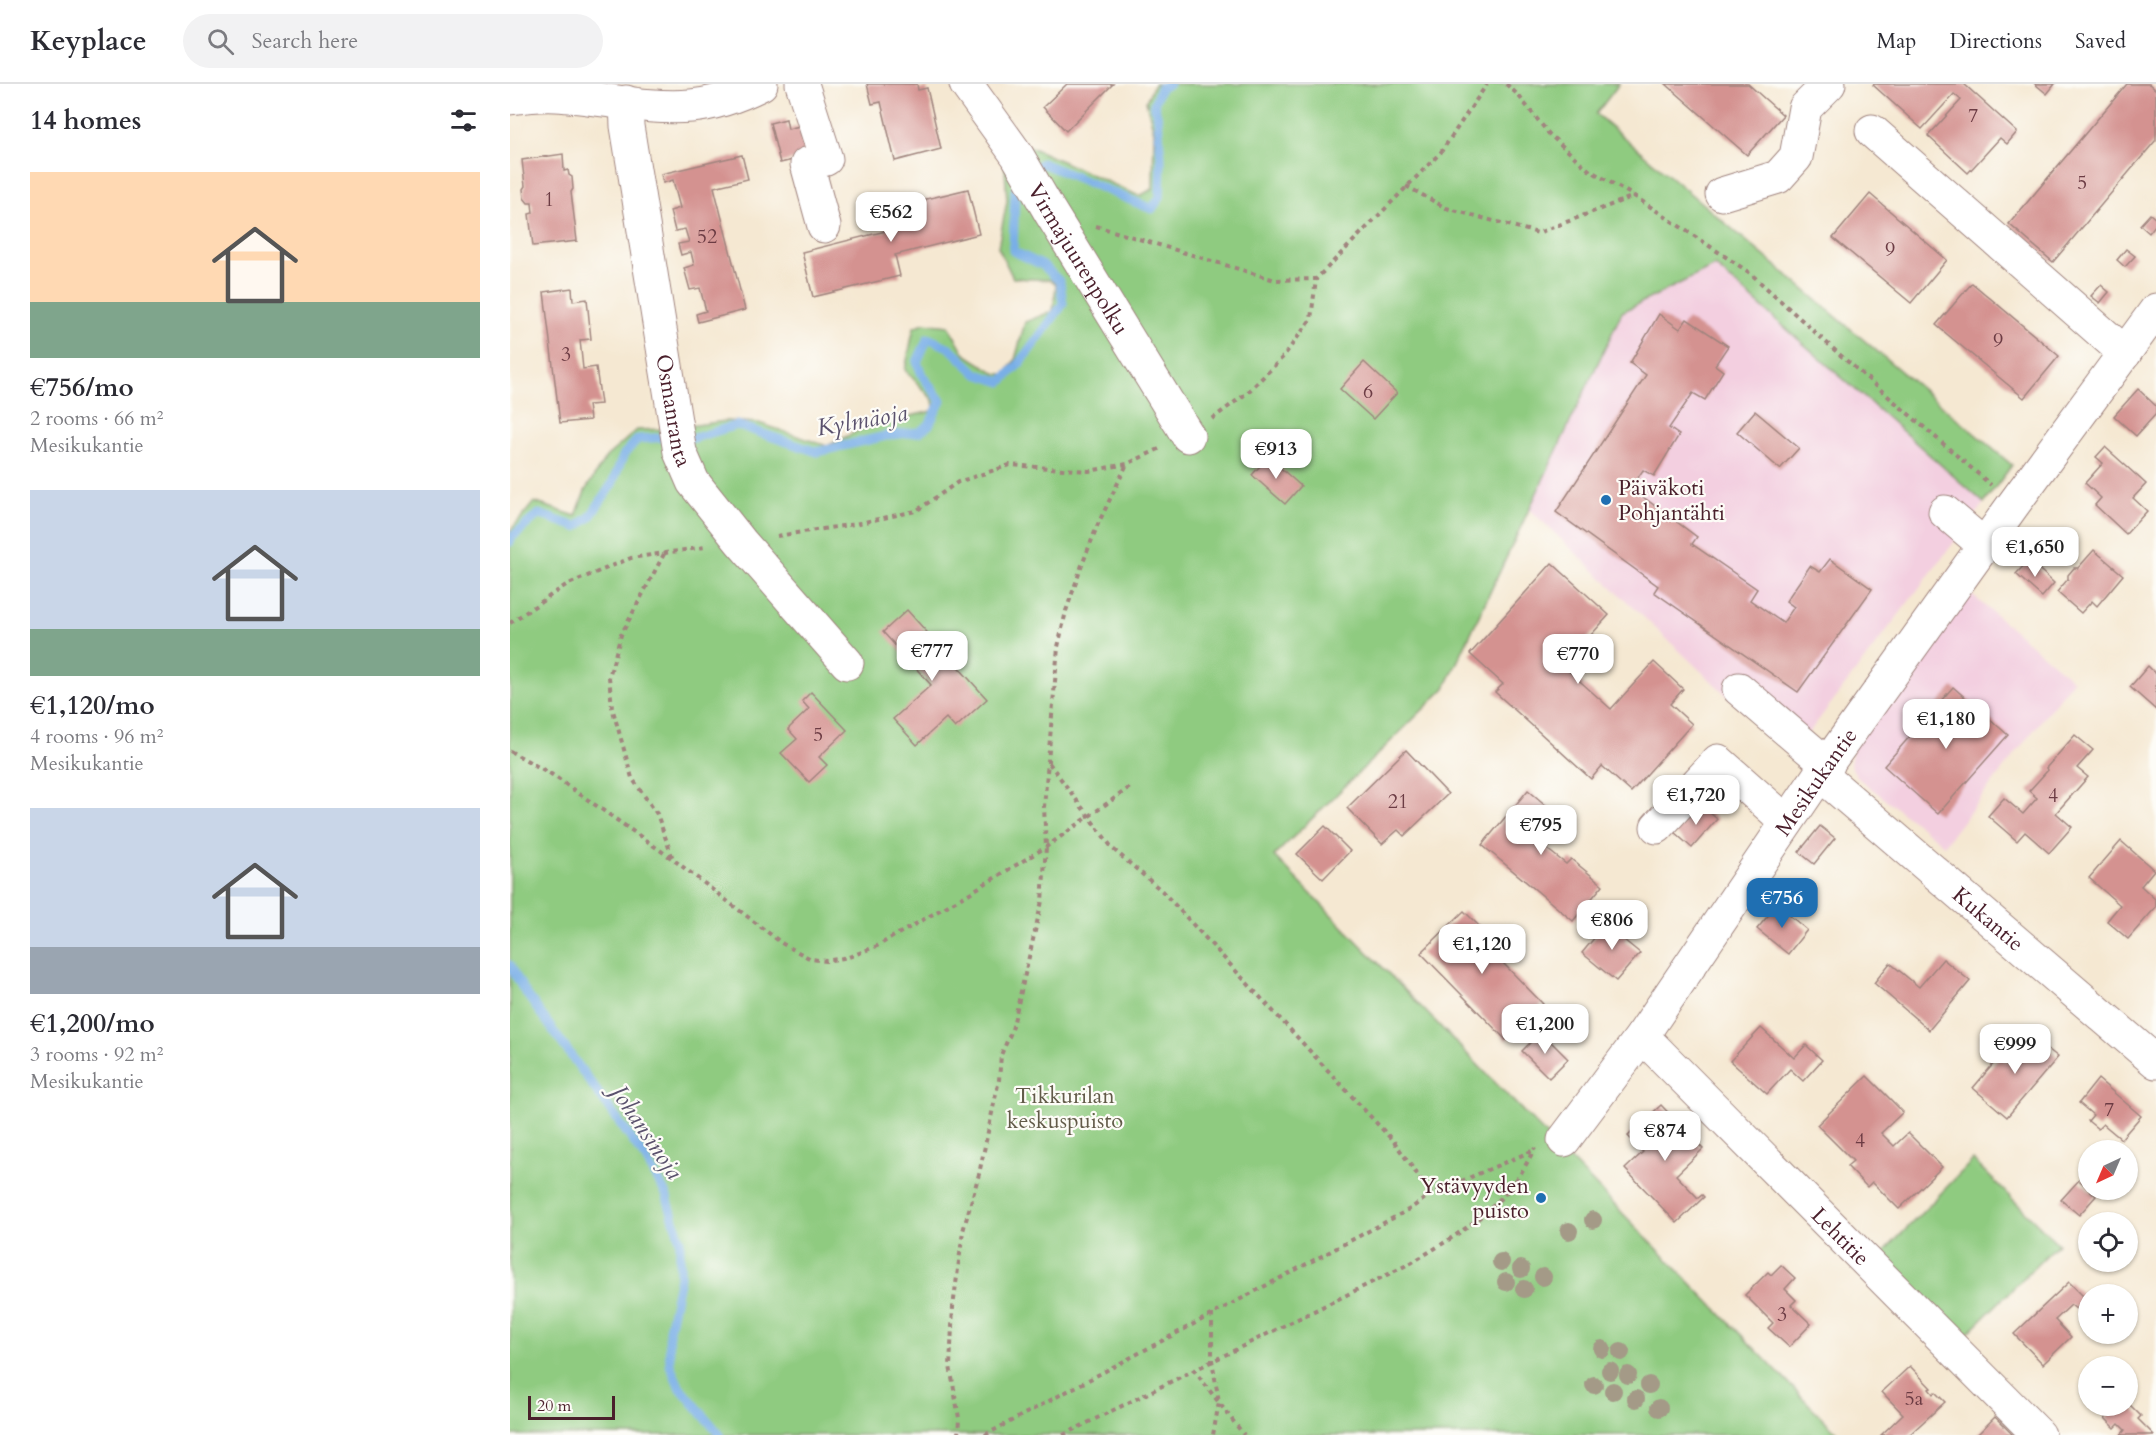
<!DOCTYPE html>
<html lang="en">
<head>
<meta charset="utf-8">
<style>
	:root { --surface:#fff; --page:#f2f2f3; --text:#2b2b33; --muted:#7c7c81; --line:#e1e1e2; --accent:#1f6fb2 }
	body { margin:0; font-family:Cardo,serif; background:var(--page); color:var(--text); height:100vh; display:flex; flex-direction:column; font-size:22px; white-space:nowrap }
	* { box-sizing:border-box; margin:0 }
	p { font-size:20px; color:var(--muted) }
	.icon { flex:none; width:33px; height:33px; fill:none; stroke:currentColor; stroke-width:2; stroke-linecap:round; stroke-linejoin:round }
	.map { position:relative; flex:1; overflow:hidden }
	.panel { display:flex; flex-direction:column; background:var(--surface); width:510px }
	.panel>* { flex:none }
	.needle { width:39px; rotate:224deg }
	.controls { position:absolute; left:1568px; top:1056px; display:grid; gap:12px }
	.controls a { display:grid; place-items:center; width:60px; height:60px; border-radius:50%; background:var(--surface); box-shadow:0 2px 4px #0004; font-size:30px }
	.scale { position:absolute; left:18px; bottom:15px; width:87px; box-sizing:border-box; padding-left:6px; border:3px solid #4a1f2b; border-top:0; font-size:16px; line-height:21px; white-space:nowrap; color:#4a1f2b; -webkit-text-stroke:4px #fdfcf7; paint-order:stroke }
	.price { position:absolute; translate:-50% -51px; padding:0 14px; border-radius:12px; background:#fff; color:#222; font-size:20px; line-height:39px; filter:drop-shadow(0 2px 3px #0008) }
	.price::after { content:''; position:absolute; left:50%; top:36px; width:18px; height:14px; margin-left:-9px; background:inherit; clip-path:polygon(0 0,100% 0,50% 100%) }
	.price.on { background:var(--accent); color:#fff }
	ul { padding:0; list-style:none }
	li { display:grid; align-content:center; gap:12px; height:318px; padding:0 30px }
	li span { display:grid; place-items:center; height:186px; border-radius:0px; color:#555 }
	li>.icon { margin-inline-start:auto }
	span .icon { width:108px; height:108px; fill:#fffc; stroke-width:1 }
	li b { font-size:26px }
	h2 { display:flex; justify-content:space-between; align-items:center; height:72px; padding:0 30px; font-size:26px }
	header { display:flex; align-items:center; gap:36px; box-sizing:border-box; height:84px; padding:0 30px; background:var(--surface); border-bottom:2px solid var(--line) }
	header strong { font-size:28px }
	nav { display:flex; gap:33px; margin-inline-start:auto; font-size:21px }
	.search { width:420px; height:54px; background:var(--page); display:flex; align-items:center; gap:15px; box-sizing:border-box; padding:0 21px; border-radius:33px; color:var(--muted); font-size:22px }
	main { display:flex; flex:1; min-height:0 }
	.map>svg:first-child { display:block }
	.built { fill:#f3cfe0 }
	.green { fill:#8fcb80; stroke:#6c7556; stroke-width:1.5 }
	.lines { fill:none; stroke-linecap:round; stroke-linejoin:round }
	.stream { stroke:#79afe7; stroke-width:9 }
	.building { fill:#d49290 }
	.minor-casing { stroke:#a0847e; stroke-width:35 }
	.path { stroke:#a0847e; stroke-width:4; stroke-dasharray:4.5 4.5; stroke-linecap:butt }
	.minor { stroke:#fff; stroke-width:33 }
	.tree { fill:#a49a87 }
	.poi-dot { fill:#1f6fb2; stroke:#fdfcf7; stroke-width:2 }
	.labels { text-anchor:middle; stroke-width:4.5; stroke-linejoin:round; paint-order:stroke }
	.number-label { font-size:20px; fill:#6c3c44 }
	.street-label { font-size:22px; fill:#4a1f2b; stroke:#fdfcf7 }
	.poi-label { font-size:22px; fill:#4a1f2b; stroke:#fdfcf7; text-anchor:start }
	.park-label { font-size:22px; fill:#625b49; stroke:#fdfcf7 }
	.water-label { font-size:24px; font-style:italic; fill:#5a516d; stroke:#fdfcf7 }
</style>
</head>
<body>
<header>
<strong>Keyplace</strong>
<div class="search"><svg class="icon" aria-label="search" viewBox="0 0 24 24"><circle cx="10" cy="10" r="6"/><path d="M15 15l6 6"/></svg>Search here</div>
<nav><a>Map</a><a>Directions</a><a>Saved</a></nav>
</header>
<main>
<section class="panel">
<h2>14 homes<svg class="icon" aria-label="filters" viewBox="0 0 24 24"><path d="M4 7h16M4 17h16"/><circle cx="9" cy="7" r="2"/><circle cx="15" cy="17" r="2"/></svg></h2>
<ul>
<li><span style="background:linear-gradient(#ffd9b3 70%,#7fa58c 0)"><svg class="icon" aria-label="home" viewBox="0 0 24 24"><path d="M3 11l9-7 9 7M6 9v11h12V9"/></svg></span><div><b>€756/mo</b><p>2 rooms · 66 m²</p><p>Mesikukantie</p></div></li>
<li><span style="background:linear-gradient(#c9d6e8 75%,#7fa58c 0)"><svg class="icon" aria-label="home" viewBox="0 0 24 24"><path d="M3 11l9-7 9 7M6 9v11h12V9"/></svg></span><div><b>€1,120/mo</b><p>4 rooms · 96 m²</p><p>Mesikukantie</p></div></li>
<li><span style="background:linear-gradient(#c9d6e8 75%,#9aa5b1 0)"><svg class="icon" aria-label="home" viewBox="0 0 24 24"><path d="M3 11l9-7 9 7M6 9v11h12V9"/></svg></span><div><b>€1,200/mo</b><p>3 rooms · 92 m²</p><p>Mesikukantie</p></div></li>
</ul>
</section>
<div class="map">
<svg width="1646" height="1351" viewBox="0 0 1646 1351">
	<rect width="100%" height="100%" fill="#fdfcf7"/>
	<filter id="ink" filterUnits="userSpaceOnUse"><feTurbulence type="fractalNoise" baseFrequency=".0167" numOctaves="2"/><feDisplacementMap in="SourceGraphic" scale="12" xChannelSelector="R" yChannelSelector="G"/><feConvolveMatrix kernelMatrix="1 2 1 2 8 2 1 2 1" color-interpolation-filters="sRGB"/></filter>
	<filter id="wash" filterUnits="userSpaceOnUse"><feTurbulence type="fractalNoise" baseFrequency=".008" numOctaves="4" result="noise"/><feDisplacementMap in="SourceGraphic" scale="24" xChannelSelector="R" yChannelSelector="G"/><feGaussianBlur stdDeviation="1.35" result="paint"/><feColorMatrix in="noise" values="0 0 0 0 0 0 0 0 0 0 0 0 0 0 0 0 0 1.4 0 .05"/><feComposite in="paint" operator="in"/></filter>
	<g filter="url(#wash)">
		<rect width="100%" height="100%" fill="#f5e8d2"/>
		<g class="built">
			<polygon points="1205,182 1474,419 1281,672 1019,425 1112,228"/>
			<polygon points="1457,507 1563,596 1434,761 1348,694 1340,681 1343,663"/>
		</g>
		<g class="green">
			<polygon points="644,0 1109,0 1086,30 1502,381 1474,419 1205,182 1112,228 935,604 764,772 1329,1351 0,1351 0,447 24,418 66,432 75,407 96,373 127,346 156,345 216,337 249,339 317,362 358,342 422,327 424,323 423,316 395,286 404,243 414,239 439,242 455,270 487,290 495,290 505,276 515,238 543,227 546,201 540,196 503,194 488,163 497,117 494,71 509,58 629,112 643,105 644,48 636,17"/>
			<polygon points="1463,1076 1548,1160 1453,1254 1371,1171"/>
		</g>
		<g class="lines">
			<g class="stream">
				<polyline points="522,86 532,79 642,125 650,113 651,74 648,35 644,20 650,4 659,0"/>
				<polyline points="175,354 184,354 227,341 307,368 380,351 409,348 419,341 431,317 412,291 407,278 418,254 440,264 467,290 491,298 510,279 553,220 550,198 534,182 503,167 505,107 512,95"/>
				<polyline points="0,458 2,453 29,430 66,443 80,433 102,400 114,370 128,355 161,353"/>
				<polyline points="0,881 13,905 135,1074 156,1110 170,1156 170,1193 159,1246 160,1281 169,1302 210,1351"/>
			</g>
		</g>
		<g id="blocks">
			<g class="building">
				<polygon points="357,0 407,0 408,6 417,4 431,65 385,77 371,18 362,20"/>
				<polygon points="557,0 603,0 556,47 533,23"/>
				<polygon points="1156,0 1238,0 1273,31 1237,71"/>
				<polygon points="1364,0 1454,0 1507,48 1497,60 1490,54 1458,89 1418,52 1451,16 1444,10 1412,45 1363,1"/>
				<polygon points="1525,0 1545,0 1537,10"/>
				<polygon points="1617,0 1639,0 1646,6 1646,56 1543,178 1499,140"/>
				<polygon points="276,35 278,45 293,41 300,72 270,79 260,39"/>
				<polygon points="53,70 54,87 58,86 59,91 62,93 63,105 61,108 67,157 23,162 19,130 23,129 22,119 18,119 14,114 13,105 15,102 12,76"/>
				<polygon points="232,71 238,95 204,103 235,226 188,238 186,230 196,227 190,204 180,206 174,184 184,181 181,168 171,171 168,160 179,158 175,145 165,147 160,127 170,124 163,96 153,99 151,90"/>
				<polygon points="458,105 469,150 385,171 390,192 303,213 292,168 376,147 371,126"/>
				<polygon points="1360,110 1437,176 1401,219 1323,154"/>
				<polygon points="1640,130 1646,135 1646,140 1639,149 1630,141"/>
				<polygon points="1616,165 1625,172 1615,183 1607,176"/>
				<polygon points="1462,199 1549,272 1514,314 1426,241"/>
				<polygon points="1591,201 1599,208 1590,219 1581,212"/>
				<polygon points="62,204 63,217 77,215 81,255 70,256 73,285 86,283 91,320 78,321 80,336 50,339 34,208"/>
				<polygon points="1149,230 1170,245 1177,235 1218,262 1205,281 1213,287 1195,316 1183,309 1159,344 1169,351 1144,392 1133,386 1121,404 1187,453 1182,460 1247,505 1240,516 1273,539 1284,523 1276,517 1300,482 1310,488 1320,475 1362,505 1288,608 1144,508 1148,502 1046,428 1136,291 1120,279"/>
				<polygon points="854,278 887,309 863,335 830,305"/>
				<polygon points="1628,305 1646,322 1646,330 1626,352 1604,332"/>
				<polygon points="1245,327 1289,364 1270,385 1227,348"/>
				<polygon points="1595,363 1636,400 1623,414 1637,427 1616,450 1585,421 1591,414 1575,399 1593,379 1586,373"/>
				<polygon points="758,373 791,402 775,420 742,391"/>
				<polygon points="1584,466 1613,491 1587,522 1582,517 1571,529 1547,508 1558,495 1558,491 1564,484 1568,484"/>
				<polygon points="1519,476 1544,499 1532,513 1506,490"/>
				<polygon points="1042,479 1099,531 1053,582 1101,625 1144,578 1173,605 1160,620 1182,640 1121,708 1092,682 1081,695 985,608 993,600 960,570"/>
				<polygon points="397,526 477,615 445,644 436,634 407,661 383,635 421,601 373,548"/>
				<polygon points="1638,582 1646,590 1646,626 1620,603"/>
				<polygon points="1443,603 1498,651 1428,730 1374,682"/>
				<polygon points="301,608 337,646 309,673 317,681 299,698 271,669 287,655 278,645 299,625 292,617"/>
				<polygon points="1565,651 1583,666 1567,684 1578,693 1546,729 1562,743 1539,769 1515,748 1507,757 1478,732 1494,714 1513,730 1527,714 1519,707 1538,686 1536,684"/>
				<polygon points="896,666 938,710 894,752 888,746 872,760 837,724"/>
				<polygon points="1018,706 1058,740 1037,765 1056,780 1061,775 1093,801 1063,837 972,761"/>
				<polygon points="1190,720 1207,735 1182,764 1164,748"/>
				<polygon points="815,742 840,767 813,795 787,770"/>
				<polygon points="1310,742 1325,754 1304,780 1289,768"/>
				<polygon points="1611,757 1644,786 1631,802 1646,816 1646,823 1618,855 1597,837 1610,821 1579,794"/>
				<polygon points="1267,821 1297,846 1278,870 1247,845"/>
				<polygon points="954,827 1000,873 993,879 1033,920 996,956 911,869"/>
				<polygon points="1107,836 1121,849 1114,856 1130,869 1106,897 1072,869 1095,841 1100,845"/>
				<polygon points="1433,875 1460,897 1419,946 1364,899 1380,879 1409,903"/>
				<polygon points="1251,944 1284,974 1296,961 1312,976 1293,997 1280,985 1257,1010 1220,977"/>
				<polygon points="1031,948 1058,975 1039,994 1012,967"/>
				<polygon points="1519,950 1548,973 1497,1033 1463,1004 1490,972 1496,978"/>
				<polygon points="1357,992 1393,1028 1371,1049 1384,1062 1398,1049 1432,1083 1389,1125 1362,1098 1357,1103 1337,1082 1343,1077 1307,1041"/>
				<polygon points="1588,995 1631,1032 1611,1055 1593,1040 1588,1045 1578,1037 1583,1031 1569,1019"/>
				<polygon points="1151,1021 1193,1065 1166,1091 1188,1114 1192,1111 1194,1113 1167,1139 1115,1085 1133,1068 1118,1052"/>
				<polygon points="1569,1096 1586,1112 1569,1131 1551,1116"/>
				<polygon points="1271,1181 1285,1194 1275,1205 1286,1216 1281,1221 1301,1240 1279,1263 1258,1244 1263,1239 1235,1211 1258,1188 1261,1191"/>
				<polygon points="1559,1198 1576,1215 1566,1225 1561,1221 1545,1236 1561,1253 1533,1280 1504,1250"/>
				<polygon points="1400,1282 1421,1304 1419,1305 1423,1310 1425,1308 1435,1318 1399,1351 1371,1351 1393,1330 1372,1308"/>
				<polygon points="1617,1318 1631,1332 1628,1335 1644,1351 1611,1351 1615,1346 1609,1340 1605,1344 1595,1334 1607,1322 1617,1322"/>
				<polygon points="1485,1333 1503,1351 1467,1351"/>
			</g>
		</g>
	</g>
	<g filter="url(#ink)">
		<use href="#blocks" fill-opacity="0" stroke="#a0847e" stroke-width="1.5"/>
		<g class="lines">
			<g class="minor-casing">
				<g id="minor">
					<polyline points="292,0 316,75 297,80 314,142"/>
					<path id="s1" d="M 456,0 L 507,71 L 540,128 L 678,352"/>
					<path d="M 0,14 C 15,12 31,10 46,11 C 91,13 136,26 181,22 C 206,20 229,11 251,0"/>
					<path id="s2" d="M 116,18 L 117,42 L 170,368 L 183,398 L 231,458 L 337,579"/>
					<polyline points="1362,47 1615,269"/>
					<polyline points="1212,110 1268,93 1286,73 1295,24 1319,0"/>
					<polyline points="1435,428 1474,461"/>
					<polyline points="1229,605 1318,681"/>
					<path id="s3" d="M 1310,690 L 1646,978"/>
					<polyline points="1147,743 1208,677 1277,738"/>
					<path id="s4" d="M 1132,952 L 1529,1351"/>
					<path id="s5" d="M 1054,1056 L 1132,952 L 1310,690 L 1503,421 L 1646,226"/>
				</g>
			</g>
			<g class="path">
				<polyline points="996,0 1008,11 1039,50 1079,86 1124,112 1240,189 1329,270 1481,401"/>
				<polyline points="896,102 936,124 1028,149 1124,112"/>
				<polyline points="586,142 765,196 806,195 931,68 977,0"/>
				<polyline points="702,335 737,309 773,273 801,235 806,195"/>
				<polyline points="267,452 345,440 406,427 448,398 500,381 579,387 617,380 649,365"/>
				<polyline points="154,470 111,551 99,593 102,623 122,694 147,730 163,775"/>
				<polyline points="0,539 56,501 121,474 195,463"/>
				<polyline points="0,667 41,690 164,776 273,860 301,875 316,877 339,873 367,862 458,810 536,763 623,701"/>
				<polyline points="539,679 603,765 652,807 885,1059 921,1110"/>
				<polyline points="702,1230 702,1276 709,1318 703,1351"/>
				<polyline points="683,1285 734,1351"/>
				<polyline points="448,1351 449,1334 440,1282 443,1223 453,1147 469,1090 489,996 491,971 502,946 532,817 536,763 534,723 548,563 556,527 572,481 588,440 617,380"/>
				<polyline points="475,1351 900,1125 921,1110 1024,1066"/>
				<path d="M 553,1351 L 901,1179 C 939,1156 979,1133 1006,1096 C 1014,1086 1019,1074 1025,1064"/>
			</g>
			<use href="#minor" class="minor"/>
		</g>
		<g class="tree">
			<circle cx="1083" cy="1136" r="9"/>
			<circle cx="1059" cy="1147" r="9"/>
			<circle cx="991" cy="1178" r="9"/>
			<circle cx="1011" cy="1185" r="9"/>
			<circle cx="1033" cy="1193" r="9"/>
			<circle cx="996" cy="1198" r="9"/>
			<circle cx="1014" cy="1205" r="9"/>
			<circle cx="1092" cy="1265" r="9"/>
			<circle cx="1111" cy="1268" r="9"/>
			<circle cx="1100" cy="1287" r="9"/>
			<circle cx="1118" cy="1291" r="9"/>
			<circle cx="1084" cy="1301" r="9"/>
			<circle cx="1139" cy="1301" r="9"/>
			<circle cx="1103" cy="1307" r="9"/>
			<circle cx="1126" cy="1315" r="9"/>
			<circle cx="1149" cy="1324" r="9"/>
		</g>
	</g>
	<g class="poi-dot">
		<circle cx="1096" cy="416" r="6"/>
		<circle cx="1031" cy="1114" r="6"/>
	</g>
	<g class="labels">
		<g class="number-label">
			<text x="1463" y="38">7</text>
			<text x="1572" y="105">5</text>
			<text x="39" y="122">1</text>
			<text x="197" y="159">52</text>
			<text x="1380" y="172">9</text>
			<text x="1488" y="263">9</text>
			<text x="56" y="277">3</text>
			<text x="858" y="314">6</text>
			<text x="308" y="657">5</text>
			<text x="1543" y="718">4</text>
			<text x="888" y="724">21</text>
			<text x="1599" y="1032">7</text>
			<text x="1350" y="1063">4</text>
			<text x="1272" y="1237">3</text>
			<text x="1404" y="1321">5a</text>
		</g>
		<g class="street-label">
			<text dy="8" stroke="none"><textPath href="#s1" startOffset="208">Virmajuurenpolku</textPath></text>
			<text dy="8" stroke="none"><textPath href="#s2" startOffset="312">Osmanranta</textPath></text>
			<text dy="8" stroke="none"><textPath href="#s5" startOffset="438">Mesikukantie</textPath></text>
			<text dy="8" stroke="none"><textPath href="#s3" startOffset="222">Kukantie</textPath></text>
			<text dy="8" stroke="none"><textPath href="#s4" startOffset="282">Lehtitie</textPath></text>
		</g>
		<g class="poi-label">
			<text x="1108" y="411">Päiväkoti<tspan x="1108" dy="25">Pohjantähti</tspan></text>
			<text x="1019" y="1109" text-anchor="end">Ystävyyden<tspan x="1019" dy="25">puisto</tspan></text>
		</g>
		<g class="park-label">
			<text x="555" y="1019">Tikkurilan<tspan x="555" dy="25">keskuspuisto</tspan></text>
		</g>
		<g class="water-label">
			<text transform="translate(352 336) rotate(-10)" y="8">Kylmäoja</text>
			<text transform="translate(137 1048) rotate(56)" y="8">Johansinoja</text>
		</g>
	</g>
</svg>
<div class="controls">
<a><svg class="needle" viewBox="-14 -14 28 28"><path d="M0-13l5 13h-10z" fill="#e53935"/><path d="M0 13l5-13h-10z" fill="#7c7c81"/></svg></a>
<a><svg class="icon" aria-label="locate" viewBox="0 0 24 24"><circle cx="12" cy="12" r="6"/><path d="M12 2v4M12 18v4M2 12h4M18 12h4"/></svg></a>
<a>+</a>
<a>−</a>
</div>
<div class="scale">20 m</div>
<b class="price" style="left:381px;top:159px">€562</b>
<b class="price" style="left:766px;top:396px">€913</b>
<b class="price" style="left:1525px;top:494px">€1,650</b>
<b class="price" style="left:422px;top:598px">€777</b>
<b class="price" style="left:1068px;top:601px">€770</b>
<b class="price" style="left:1436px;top:666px">€1,180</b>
<b class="price" style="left:1186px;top:742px">€1,720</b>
<b class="price" style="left:1031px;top:772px">€795</b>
<b class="price on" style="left:1272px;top:845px">€756</b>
<b class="price" style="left:1102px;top:867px">€806</b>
<b class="price" style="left:972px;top:891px">€1,120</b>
<b class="price" style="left:1035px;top:971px">€1,200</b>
<b class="price" style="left:1505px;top:991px">€999</b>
<b class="price" style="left:1155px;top:1078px">€874</b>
</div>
</main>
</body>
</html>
